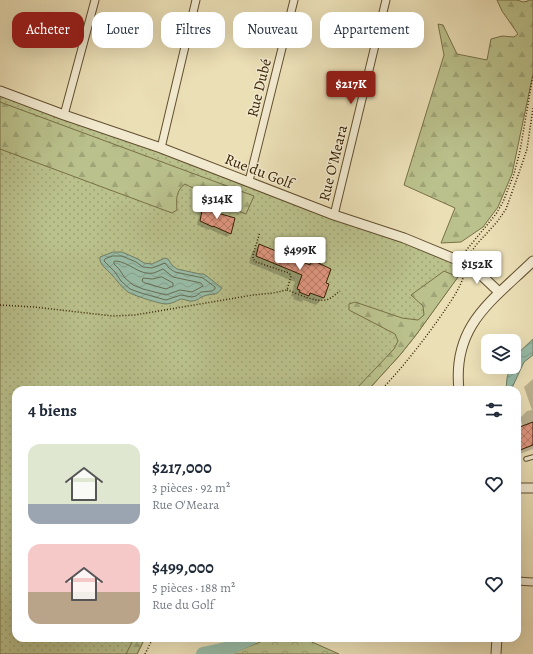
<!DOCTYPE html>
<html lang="fr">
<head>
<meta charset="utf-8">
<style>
	:root { --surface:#fff; --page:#f6f6f7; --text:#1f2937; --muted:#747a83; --accent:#8f2418 }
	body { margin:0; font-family:Alegreya,serif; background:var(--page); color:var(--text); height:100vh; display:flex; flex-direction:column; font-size:15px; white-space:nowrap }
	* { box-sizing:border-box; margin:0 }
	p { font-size:13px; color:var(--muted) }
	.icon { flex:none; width:22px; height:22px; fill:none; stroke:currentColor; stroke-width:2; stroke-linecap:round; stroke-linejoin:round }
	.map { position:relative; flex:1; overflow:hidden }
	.panel { position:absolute; left:12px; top:386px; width:509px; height:256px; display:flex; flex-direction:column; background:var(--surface); border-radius:12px; box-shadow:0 4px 16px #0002 }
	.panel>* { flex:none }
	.hud { position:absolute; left:12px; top:12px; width:509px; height:36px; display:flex; gap:8px }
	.tools { position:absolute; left:481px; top:334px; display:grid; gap:8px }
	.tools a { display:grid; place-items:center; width:40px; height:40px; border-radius:8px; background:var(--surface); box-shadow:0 4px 16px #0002; font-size:20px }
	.price { position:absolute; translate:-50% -34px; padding:0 9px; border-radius:4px; background:#fff; color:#222; font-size:13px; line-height:26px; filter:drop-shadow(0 1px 2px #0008) }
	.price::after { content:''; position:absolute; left:50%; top:24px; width:12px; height:9px; margin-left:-6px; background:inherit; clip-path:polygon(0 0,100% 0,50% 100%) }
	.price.on { background:var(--accent); color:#fff }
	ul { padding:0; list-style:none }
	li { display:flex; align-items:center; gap:12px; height:100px; padding:0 16px }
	li span { display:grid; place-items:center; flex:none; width:112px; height:80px; border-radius:12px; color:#555 }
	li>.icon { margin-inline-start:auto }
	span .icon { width:48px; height:48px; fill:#fffc; stroke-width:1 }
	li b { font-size:17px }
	h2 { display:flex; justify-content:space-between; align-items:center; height:48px; padding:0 16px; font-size:17px }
	.tag { padding:0 14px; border-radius:12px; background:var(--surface); box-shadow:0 4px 16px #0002; font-size:14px; line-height:36px }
	.tag.on { background:var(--accent); color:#fff }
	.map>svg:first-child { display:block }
	.grass { fill:url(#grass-dots); stroke:#787046 }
	.forest { fill:url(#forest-firs); stroke:#787046 }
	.park { fill:url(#park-crowns); stroke:#787046 }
	.water { fill:url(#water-waves); stroke:#717e65 }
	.shadow { fill:#0003 }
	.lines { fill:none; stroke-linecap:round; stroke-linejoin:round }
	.shore { stroke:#676e54; stroke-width:1 }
	.river { stroke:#99bda8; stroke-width:14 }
	.building { fill:url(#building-cross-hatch); stroke:#351f00 }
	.service-casing { stroke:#624f2e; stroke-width:5.5 }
	.minor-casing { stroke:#624f2e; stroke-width:9 }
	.tertiary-casing { stroke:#624f2e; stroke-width:11 }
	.path { stroke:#351f00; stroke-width:1.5; stroke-dasharray:1 2; stroke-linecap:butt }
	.service { stroke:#f2ead0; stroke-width:3.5 }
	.minor { stroke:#f2ead0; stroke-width:7 }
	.tertiary { stroke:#f2ead0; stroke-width:9 }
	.labels { text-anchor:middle; stroke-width:3; stroke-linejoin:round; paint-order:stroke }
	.street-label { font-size:15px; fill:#351f00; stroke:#f2ead0 }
</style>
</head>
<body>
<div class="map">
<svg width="533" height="654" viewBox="0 0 533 654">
	<defs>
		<pattern id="grass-dots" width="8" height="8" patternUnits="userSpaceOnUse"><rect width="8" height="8" fill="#bac18c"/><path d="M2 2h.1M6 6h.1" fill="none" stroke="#a0a577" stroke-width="1.8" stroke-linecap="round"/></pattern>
		<pattern id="forest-firs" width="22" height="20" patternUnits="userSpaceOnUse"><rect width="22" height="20" fill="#bac18c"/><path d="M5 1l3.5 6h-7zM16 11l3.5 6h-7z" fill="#a0a577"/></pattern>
		<pattern id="park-crowns" width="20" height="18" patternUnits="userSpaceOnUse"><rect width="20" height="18" fill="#bac18c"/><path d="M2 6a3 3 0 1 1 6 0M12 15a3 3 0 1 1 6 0" fill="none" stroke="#a0a577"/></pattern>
		<pattern id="water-waves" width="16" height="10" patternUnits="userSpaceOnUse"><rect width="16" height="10" fill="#99bda8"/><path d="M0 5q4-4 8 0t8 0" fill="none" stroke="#84a28f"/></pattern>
		<pattern id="building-cross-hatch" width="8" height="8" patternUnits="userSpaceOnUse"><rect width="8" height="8" fill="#e09680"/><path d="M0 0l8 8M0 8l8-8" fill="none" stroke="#b67a66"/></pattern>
	</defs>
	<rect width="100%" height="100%" fill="#ebdfb6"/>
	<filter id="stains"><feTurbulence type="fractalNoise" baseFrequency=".005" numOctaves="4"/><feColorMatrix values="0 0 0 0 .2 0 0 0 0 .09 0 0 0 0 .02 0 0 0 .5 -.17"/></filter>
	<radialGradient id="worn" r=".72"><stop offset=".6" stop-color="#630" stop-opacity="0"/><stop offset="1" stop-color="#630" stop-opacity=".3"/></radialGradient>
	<polygon class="grass" points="0,91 467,264 416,335 400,355 368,390 16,390 16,638 145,638 137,654 0,654"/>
	<g class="forest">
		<polygon points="497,0 517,0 523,2 528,1 528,0 533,0 533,74 512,174 498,207 483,227 461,242 441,243 455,208 404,185 444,55 438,24 443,25 457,54 487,60 491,39 502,36 514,37 518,34 502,11"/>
		<path d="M 0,102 L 254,196 L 246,214 L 203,198 L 197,190 L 185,184 C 176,190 176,200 177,210 L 172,213 L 0,149 Z"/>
		<polygon points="444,271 458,277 416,335 400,355 368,390 355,390 394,349 398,341 395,334 349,310 349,304 355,302 402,318 418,320 424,315 423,306 411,295"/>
		<polygon points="134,638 145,638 137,654 126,654"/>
	</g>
	<polygon class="park" points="270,638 305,638 312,642 339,654 230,654"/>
	<g class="water">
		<path d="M 113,252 L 122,252 L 138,259 L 144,263 L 152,264 L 165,258 L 168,259 L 172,265 L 177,269 L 200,274 L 204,274 L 222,288 C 216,297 212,293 204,296 C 200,297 197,301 193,301 C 189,302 185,299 181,299 C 176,301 171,304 166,304 C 160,304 132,295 128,292 C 121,287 117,280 111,274 C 106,268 99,265 100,257 Z"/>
		<polygon points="533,339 533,355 524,362 511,390 506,390 507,378 510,367 514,367 514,357"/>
	</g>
	<g class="shadow">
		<polygon points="203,207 221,215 234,219 230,234 227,237 209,229 209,230 197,225 200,210"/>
		<polygon points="259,245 308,265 312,261 325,283 328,284 323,298 316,305 303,300 301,302 293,299 294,297 291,296 295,282 249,263 252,252"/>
		<polygon points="533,379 533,449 517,455 517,429 523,427 520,418 527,411 532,410 524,387"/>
	</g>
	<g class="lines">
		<g class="shore">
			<polygon points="113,256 122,256 136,262 143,267 152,268 165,263 169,268 175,272 203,278 215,287 215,289 212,291 201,292 196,296 192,297 181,295 166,300 141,293 130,289 121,281 115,272 104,261 105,259"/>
			<path d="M 116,261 C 130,262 139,276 154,273 C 157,272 160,270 163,269 L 173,277 L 201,283 L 203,286 L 192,292 L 180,290 L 166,295 L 143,289 L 133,285 L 125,278 L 119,269 L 114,264 L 114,262 Z"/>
			<polygon points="162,277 173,283 173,286 166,289 145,283 142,281 143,278 152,279"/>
		</g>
		<polyline class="river" points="203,654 230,648 251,638"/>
	</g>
	<g class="building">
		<polygon points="203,205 221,214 235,218 231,234 213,226 213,227 200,221"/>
		<polygon points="259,244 310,265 312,260 331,269 326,283 329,284 324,298 310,293 309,296 299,292 300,290 297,289 302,275 256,256"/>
		<polygon points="533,422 533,445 520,450 517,440 517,428"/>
	</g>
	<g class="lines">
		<g class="service-casing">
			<polyline id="service" points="526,459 533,457"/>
		</g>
		<g class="minor-casing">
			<g id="minor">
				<polyline points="64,115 95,0"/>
				<polyline points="161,148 196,0"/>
				<polyline points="249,181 294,0"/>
				<polyline points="334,215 386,0"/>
				<polyline points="517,581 533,582"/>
			</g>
		</g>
		<g class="tertiary-casing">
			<g id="tertiary">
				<polyline points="0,91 64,115 161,148 334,215 404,238 467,264 479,273 499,292"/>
				<path d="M 459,390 C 452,325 492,301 533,261"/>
				<polyline points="517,488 533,488"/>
				<polyline points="496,654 497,638"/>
			</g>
		</g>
		<g class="path">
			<polyline points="464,253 496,214 503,202 514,174 520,151 533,75"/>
			<polyline points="469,257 470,254 476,245 497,222 506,209 521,167 527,149 533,108"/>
			<path d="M 287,290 C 299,294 317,304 329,299 C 333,297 336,294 340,291"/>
			<polyline points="0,305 34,307 113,316 135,315 253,295 273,293 287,290 291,276 289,273 256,262 253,259 253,255 260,232"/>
			<path d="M 381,390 C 404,366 424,340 443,313 C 451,301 461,287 465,272"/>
			<polyline points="145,654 153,638"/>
		</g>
		<use href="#service" class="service"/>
		<use href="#minor" class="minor"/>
		<use href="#tertiary" class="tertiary"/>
	</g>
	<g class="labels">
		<g class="street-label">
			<text transform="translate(259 88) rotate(-76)" y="5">Rue Dubé</text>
			<text transform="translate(333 163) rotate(-76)" y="5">Rue O'Meara</text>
			<text transform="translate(259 171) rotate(21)" y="5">Rue du Golf</text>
		</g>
	</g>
	<rect width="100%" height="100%" filter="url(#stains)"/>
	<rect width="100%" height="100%" fill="url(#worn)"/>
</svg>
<div class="tools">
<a><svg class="icon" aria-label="layers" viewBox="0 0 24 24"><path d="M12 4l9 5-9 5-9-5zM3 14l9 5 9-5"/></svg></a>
</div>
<b class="price on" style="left:351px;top:105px">$217K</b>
<b class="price" style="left:217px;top:220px">$314K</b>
<b class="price" style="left:300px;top:271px">$499K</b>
<b class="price" style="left:477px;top:285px">$152K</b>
<div class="hud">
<a class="tag on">Acheter</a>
<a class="tag">Louer</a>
<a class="tag">Filtres</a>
<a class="tag">Nouveau</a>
<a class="tag">Appartement</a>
</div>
<section class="panel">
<h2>4 biens<svg class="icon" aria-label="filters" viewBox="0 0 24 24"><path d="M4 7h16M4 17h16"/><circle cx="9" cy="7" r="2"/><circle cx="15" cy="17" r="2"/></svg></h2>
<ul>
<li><span style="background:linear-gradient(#dfe7d0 75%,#9aa5b1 0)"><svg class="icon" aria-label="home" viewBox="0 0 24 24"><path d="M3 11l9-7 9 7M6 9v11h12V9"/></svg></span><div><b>$217,000</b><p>3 pièces · 92 m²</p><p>Rue O'Meara</p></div><svg class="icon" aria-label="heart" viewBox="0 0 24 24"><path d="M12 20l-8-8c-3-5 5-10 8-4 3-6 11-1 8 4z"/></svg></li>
<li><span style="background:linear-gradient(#f6c9c9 60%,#b9a48a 0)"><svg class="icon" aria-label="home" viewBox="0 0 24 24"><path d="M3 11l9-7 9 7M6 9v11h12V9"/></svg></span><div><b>$499,000</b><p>5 pièces · 188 m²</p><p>Rue du Golf</p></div><svg class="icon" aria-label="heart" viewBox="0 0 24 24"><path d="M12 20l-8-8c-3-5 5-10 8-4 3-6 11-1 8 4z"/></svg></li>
</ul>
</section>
</div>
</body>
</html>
